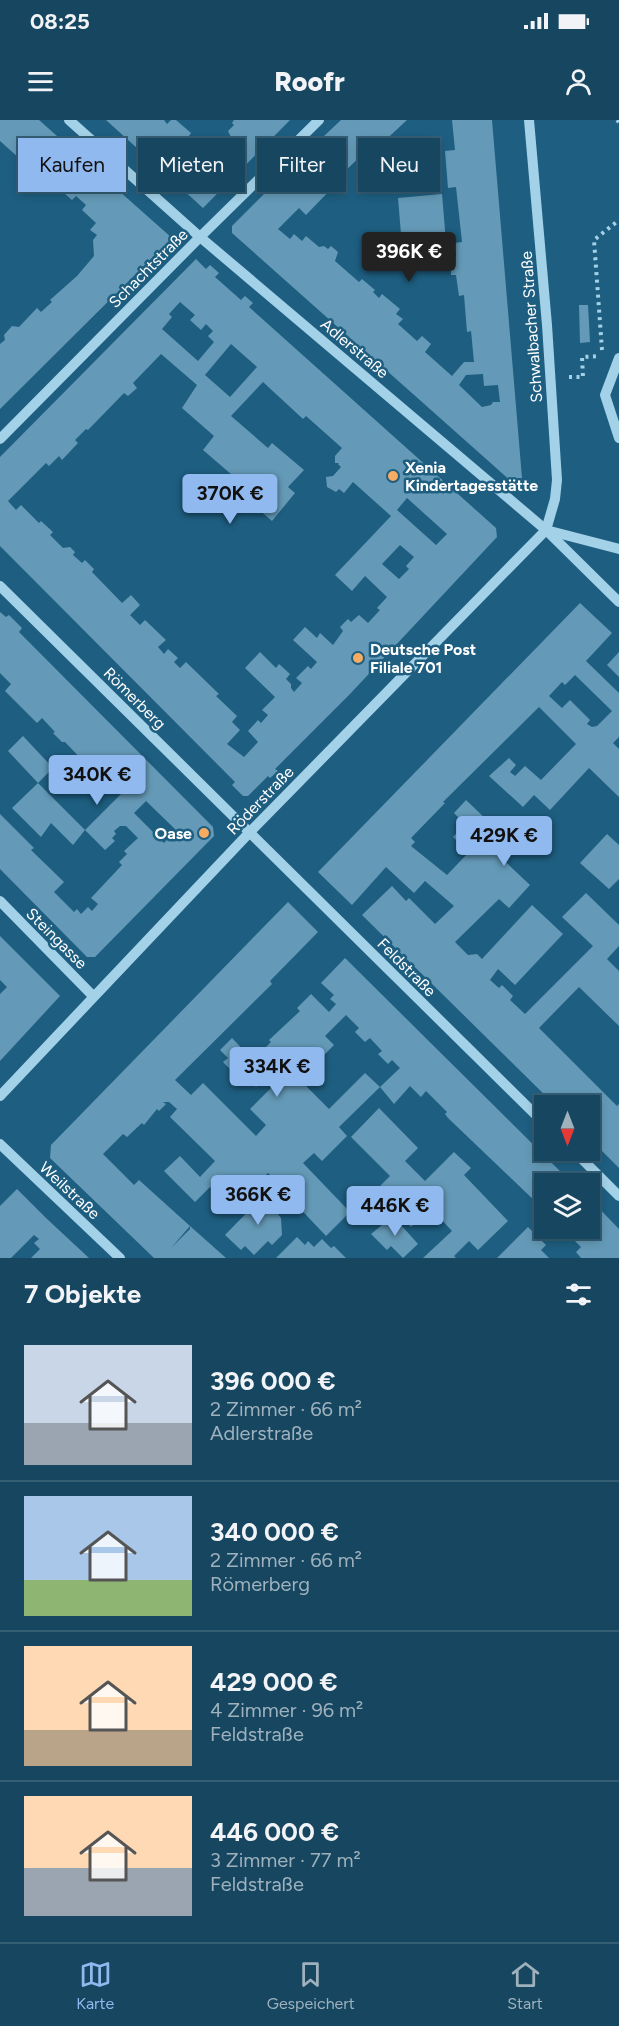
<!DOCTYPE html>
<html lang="de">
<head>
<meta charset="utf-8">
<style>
	:root { --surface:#164660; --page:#1f4d66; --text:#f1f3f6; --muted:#9eb1bd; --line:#355e75; --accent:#90b9f0 }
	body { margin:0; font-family:Figtree,sans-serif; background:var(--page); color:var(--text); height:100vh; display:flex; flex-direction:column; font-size:22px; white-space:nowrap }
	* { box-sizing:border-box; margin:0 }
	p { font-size:20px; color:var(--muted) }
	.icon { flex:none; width:33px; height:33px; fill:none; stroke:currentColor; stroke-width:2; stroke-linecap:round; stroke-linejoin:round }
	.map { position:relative; height:1138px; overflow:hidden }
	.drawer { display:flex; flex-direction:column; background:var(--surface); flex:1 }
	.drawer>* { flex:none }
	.hud { position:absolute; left:18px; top:18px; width:584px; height:54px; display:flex; gap:12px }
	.needle { width:39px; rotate:180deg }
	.tools { position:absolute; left:534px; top:975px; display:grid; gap:12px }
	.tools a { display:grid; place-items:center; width:66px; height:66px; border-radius:0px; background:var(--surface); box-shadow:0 3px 9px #0003,0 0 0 2px var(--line); font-size:30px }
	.price { position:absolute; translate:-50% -51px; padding:0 14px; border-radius:6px; background:var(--accent); color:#111; font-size:20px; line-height:39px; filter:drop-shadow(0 2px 3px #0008) }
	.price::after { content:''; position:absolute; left:50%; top:36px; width:18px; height:14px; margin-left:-9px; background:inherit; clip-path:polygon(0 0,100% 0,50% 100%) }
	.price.selected { background:#222; color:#fff }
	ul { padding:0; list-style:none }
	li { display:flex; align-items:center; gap:18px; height:150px; padding:0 24px }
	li+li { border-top:2px solid var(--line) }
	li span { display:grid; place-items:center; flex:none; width:168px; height:120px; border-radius:0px; color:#555 }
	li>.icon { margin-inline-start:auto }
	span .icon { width:72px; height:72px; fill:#fffc; stroke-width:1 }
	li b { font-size:26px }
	h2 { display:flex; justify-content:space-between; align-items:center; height:72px; padding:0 24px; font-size:26px }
	.tag { padding:0 21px; border-radius:0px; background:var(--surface); box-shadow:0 3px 9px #0003,0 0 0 2px var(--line); font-size:21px; line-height:54px }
	.tag.selected { background:var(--accent); color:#111 }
	.status { display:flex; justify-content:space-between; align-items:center; height:42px; padding:0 30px; background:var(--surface); direction:ltr }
	.status svg { height:16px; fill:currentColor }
	header { display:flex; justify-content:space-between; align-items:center; height:78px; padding:0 24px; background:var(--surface); font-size:27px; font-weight:800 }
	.dock { display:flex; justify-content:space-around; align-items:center; height:84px; border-top:2px solid var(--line); background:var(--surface); font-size:16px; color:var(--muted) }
	.dock a { display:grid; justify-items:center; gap:3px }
	.dock .selected { color:var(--accent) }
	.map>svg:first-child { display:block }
	.building { fill:#649ab7; fill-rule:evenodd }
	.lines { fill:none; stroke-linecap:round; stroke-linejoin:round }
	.path { stroke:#a3d1e8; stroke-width:4; stroke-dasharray:3 4.5; stroke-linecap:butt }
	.minor { stroke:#a3d1e8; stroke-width:10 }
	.poi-dot { fill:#f7ac62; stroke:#1e5e80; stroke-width:2 }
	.labels { text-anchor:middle; stroke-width:5; stroke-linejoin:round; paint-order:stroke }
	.street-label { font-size:16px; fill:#fff; stroke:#1e5e80 }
	.poi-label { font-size:16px; font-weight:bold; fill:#fff; stroke:#1e5e80; text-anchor:start }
</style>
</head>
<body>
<div class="status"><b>08:25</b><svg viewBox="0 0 49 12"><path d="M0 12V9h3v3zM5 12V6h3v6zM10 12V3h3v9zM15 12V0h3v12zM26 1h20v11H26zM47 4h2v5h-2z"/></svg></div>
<header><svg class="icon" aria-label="menu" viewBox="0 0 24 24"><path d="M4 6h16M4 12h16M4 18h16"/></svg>Roofr<svg class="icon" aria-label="person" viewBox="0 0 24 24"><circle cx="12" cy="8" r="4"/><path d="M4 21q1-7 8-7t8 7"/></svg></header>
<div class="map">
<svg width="619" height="1138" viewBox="0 0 619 1138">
	<rect width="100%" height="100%" fill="#1e5e80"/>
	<g class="building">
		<polygon points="0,0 39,0 172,118 0,289 0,224 5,220 4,215 12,206 19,207 37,188 41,192 52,182 50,180 77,156 94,136 93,120 97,115 90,110 96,103 82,90 86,85 76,76 72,80 31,44 28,46 0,21"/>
		<polygon points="106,0 164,0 167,4 171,0 176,0 191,13 186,20 198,31 202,28 217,43 232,27 227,21 231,17 228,11 234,5 232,3 234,0 290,0 203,88"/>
		<path d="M 341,0 L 407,0 L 378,27 L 374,23 L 334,62 L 336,64 L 306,95 L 299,88 L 278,109 L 290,119 L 294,114 L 302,121 L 306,116 L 319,127 L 324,126 L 328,129 L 331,126 L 338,132 L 335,141 L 359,162 L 362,159 L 375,170 L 373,172 L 379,178 L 382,174 L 400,189 L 396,194 L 403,199 L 398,204 L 417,221 L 422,216 L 431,224 L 425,232 L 452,256 L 464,242 L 474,242 L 471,211 L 467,212 L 464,175 L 459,176 L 456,155 L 451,155 L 451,144 L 455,144 L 454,136 L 456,136 L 454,123 L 462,122 L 456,67 L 448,68 L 445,31 L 455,30 L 452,0 L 492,0 L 522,358 L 513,363 L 232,113 L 232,106 L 270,68 L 274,62 L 278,61 L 294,43 L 298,42 L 314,26 L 319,18 L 323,17 ZM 483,254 L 484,266 L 498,265 L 500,282 L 493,282 L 491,285 L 482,287 L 459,265 L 466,255 Z"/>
		<polygon points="442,74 446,122 402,126 398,78"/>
		<path d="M 196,139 L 206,149 L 210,145 L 219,153 L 215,157 L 241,180 L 245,176 L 253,183 L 249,187 L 496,408 L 497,417 L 350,574 L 275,649 L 278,651 L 270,658 L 268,656 L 248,676 L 243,676 L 232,665 L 235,662 L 0,426 L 0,337 ZM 180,182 L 195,195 L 190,200 L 201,210 L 206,204 L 213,211 L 208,216 L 214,222 L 198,241 L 162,209 L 172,197 L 169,194 ZM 231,224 L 257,247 L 230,277 L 205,255 ZM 161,234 L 197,265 L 182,288 L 214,316 L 203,330 L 253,373 L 248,380 L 272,401 L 295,373 L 288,367 L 304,350 L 272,323 L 268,328 L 231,296 L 263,262 L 303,299 L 306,296 L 342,328 L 335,336 L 335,343 L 339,343 L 338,344 L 341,347 L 333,356 L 326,357 L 327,367 L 336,372 L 339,369 L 344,373 L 353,362 L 391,396 L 335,455 L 352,471 L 365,456 L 387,477 L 377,488 L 380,490 L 368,503 L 359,495 L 351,502 L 348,499 L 340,507 L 343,511 L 333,525 L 320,513 L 317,518 L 305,507 L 293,520 L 317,542 L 311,549 L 308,546 L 296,558 L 302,563 L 294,572 L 291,568 L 291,564 L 286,559 L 290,554 L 279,544 L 276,548 L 260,532 L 245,548 L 275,577 L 262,590 L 268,595 L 261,603 L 258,600 L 248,611 L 258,622 L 244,637 L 227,624 L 240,610 L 232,602 L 237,596 L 216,576 L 219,574 L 186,542 L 180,548 L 174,542 L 178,538 L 168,529 L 164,534 L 158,527 L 166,520 L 145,500 L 140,505 L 130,495 L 140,485 L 131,475 L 122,483 L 92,452 L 94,449 L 85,440 L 82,443 L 73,435 L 75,432 L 70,427 L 63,428 L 50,415 L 53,412 L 41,401 L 39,403 L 21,385 L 16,390 L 8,381 L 46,343 L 49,346 L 59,336 L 62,340 L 78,323 L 75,320 L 86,309 L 88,310 L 124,273 L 128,276 L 137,268 L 133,263 ZM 407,378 L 447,414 L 436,425 L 397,390 ZM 400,425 L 414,437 L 406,446 L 409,449 L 399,459 L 382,444 Z"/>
		<polygon points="579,185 588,185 590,222 580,223"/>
		<path d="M 580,483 L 612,513 L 586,541 L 619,573 L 619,617 L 613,623 L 619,629 L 619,677 L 589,648 L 550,690 L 534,675 L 523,687 L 489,656 L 509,638 L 516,645 L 510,652 L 515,656 L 525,646 L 541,660 L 576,624 L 539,587 L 443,682 L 445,683 L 411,718 L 415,722 L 411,726 L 447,755 L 469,732 L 453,717 L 465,704 L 454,693 L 466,680 L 487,700 L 475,713 L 530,765 L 509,788 L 499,779 L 455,822 L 468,835 L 477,834 L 482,839 L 532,785 L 563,814 L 515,865 L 498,849 L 490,860 L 499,868 L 502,865 L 513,876 L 510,880 L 525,894 L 593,826 L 562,797 L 586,773 L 619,805 L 619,826 L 607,839 L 619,851 L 619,906 L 579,867 L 539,908 L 617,986 L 619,984 L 619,1048 L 590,1019 L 590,986 L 556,986 L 362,795 L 392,766 L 406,781 L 409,778 L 435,804 L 454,786 L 425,761 L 414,773 L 386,747 L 352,785 L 318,752 ZM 575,555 L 612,591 L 597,606 L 592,607 L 587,604 L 590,600 L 570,580 L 562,588 L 549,576 L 562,562 L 565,565 Z"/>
		<path d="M 0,492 L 6,497 L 9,495 L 22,508 L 19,512 L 213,707 L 214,716 L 95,837 L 87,837 L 0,749 L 0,694 L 34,728 L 31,730 L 64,762 L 54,772 L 74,792 L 77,789 L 81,794 L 88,787 L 92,791 L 98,784 L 91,778 L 122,745 L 119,742 L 127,734 L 124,731 L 138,718 L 126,706 L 120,706 L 114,711 L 116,714 L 112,718 L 115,721 L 105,730 L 85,710 L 121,674 L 102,655 L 104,652 L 94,640 L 88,646 L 65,622 L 62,622 L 53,613 L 55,612 L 42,598 L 37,603 L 5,571 L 11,564 L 0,553 ZM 146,681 L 176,710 L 164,723 L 134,693 Z"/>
		<polygon points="619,532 619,557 607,545"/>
		<polygon points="23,616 53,648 38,663 8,631"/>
		<polygon points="38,663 85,710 73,725 51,703 41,717 12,688"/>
		<polygon points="607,714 619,725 619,759 609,769 580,743"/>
		<path d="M 288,782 L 318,812 L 270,861 L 272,864 L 175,960 L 191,975 L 203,963 L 256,1016 L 266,1005 L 250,989 L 276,963 L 268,955 L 256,967 L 237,948 L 233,952 L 223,942 L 228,938 L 220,930 L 232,918 L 253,940 L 271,922 L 269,920 L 300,891 L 297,888 L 311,874 L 329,892 L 336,884 L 330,879 L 334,875 L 321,863 L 345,838 L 573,1064 L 544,1064 L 544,1099 L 535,1089 L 539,1085 L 448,998 L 445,994 L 447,992 L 426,971 L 421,977 L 410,966 L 394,984 L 380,967 L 339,1007 L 347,1016 L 322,1041 L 314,1033 L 303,1043 L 350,1092 L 326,1116 L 292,1080 L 294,1078 L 268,1053 L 239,1083 L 229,1073 L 223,1079 L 210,1067 L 195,1082 L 164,1051 L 180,1036 L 200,1057 L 215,1041 L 170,997 L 177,989 L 169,982 L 163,982 L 166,984 L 159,991 L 157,989 L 144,1005 L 142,1003 L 127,1017 L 123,1014 L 103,1034 L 134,1065 L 139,1060 L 190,1106 L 171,1128 L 190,1109 L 190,1106 L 226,1138 L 154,1138 L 50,1038 L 51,1025 ZM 346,895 L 359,908 L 355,912 L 365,922 L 370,918 L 382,931 L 378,934 L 388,944 L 392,940 L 400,948 L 380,967 L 365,953 L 329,989 L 302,962 L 297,966 L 290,959 L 296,954 L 307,952 L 334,925 L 325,916 Z"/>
		<polygon points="0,816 60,876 0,941 0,874 7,867 0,860"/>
		<polygon points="379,988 418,1028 405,1041 425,1061 454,1032 471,1048 464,1055 508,1101 478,1130 469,1121 454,1136 456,1138 423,1138 452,1111 441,1099 444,1096 434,1085 411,1107 394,1089 393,1092 375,1071 390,1056 351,1017"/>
		<polygon points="17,1069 46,1098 89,1138 31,1138 40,1129 34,1123 39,1119 34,1115 11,1138 0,1138 0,1086"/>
		<polygon points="265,1074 275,1083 278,1079 285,1085 277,1093 281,1098 282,1115 272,1125 268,1121 254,1135 245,1126 241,1130 225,1115"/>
		<polygon points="590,1079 619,1109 619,1138 581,1138 576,1132 581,1127 562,1108 590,1108"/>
		<polygon points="393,1096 418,1124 403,1138 391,1126 387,1130 371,1114"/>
		<polygon points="528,1107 546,1125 541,1130 549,1138 497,1138"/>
		<polygon points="297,1117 305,1125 308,1121 314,1127 322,1119 331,1128 334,1126 346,1138 276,1138"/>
	</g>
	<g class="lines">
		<g class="path">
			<polyline points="617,0 619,2"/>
			<polyline points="602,230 594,120 619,100"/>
			<polyline points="569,257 583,257 582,237 600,236"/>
		</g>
		<g class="minor">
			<polyline points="69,0 200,117 546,410 619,482"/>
			<polyline points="619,238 605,275 619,318"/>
			<polyline points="0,319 200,117 319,0"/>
			<polyline points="546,410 619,429"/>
			<polyline points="0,466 544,1003"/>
			<polyline points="0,781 93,876"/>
			<polyline points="0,976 249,713 546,410 555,379 557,360 547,205 529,0"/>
			<polyline points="0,1024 120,1138"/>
			<polyline points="573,1030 619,1076"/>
		</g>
	</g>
	<g class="poi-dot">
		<circle cx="393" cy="356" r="6"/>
		<circle cx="358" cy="538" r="6"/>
		<circle cx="204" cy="713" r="6"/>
	</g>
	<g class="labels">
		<g class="street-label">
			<text transform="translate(148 148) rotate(-45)" y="6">Schachtstraße</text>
			<text transform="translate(531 207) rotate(-94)" y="6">Schwalbacher Straße</text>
			<text transform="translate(355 228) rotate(40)" y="6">Adlerstraße</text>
			<text transform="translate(135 578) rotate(45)" y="6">Römerberg</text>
			<text transform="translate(260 680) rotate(-46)" y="6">Röderstraße</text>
			<text transform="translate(57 818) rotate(45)" y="6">Steingasse</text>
			<text transform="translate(407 847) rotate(45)" y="6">Feldstraße</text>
			<text transform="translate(70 1070) rotate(43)" y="6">Weilstraße</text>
		</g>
		<g class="poi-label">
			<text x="405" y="353">Xenia<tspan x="405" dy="18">Kindertagesstätte</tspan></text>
			<text x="370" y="535">Deutsche Post<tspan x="370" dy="18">Filiale 701</tspan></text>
			<text x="192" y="719" text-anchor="end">Oase</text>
		</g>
	</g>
</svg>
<div class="tools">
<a><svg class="needle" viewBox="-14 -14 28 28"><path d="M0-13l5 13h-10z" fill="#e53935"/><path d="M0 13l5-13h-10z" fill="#9eb1bd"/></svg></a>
<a><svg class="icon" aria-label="layers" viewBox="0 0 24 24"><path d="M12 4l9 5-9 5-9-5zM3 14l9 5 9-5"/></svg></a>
</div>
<b class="price selected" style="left:409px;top:163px">396K €</b>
<b class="price" style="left:230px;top:405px">370K €</b>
<b class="price" style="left:97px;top:686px">340K €</b>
<b class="price" style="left:504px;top:747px">429K €</b>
<b class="price" style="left:277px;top:978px">334K €</b>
<b class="price" style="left:258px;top:1106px">366K €</b>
<b class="price" style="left:395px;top:1117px">446K €</b>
<div class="hud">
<a class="tag selected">Kaufen</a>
<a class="tag">Mieten</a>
<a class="tag">Filter</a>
<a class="tag">Neu</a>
</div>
</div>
<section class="drawer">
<h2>7 Objekte<svg class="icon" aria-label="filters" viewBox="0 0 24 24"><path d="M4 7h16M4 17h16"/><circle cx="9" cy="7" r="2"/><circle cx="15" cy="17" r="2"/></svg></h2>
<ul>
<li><span style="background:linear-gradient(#c9d6e8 65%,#9aa5b1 0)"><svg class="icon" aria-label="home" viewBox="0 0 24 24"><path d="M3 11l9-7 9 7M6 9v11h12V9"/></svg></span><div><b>396 000 €</b><p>2 Zimmer · 66 m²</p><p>Adlerstraße</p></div></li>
<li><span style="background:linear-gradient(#a9c7e8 70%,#8fb573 0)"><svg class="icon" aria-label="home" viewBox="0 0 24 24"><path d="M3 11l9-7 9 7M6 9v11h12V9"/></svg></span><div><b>340 000 €</b><p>2 Zimmer · 66 m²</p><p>Römerberg</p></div></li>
<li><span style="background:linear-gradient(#ffd9b3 70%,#b9a48a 0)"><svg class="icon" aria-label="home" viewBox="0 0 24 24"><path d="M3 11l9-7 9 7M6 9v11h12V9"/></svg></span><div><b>429 000 €</b><p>4 Zimmer · 96 m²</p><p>Feldstraße</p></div></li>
<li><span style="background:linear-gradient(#ffd9b3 60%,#9aa5b1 0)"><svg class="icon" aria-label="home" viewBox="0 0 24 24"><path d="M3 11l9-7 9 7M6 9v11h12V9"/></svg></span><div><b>446 000 €</b><p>3 Zimmer · 77 m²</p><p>Feldstraße</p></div></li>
</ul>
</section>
<nav class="dock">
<a class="selected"><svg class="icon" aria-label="map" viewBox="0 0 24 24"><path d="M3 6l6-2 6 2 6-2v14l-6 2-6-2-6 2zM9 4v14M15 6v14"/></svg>Karte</a>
<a><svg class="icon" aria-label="saved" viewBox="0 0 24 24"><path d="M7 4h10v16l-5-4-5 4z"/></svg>Gespeichert</a>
<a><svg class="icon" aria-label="home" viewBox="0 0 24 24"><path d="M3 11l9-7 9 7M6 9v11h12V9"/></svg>Start</a>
</nav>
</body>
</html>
